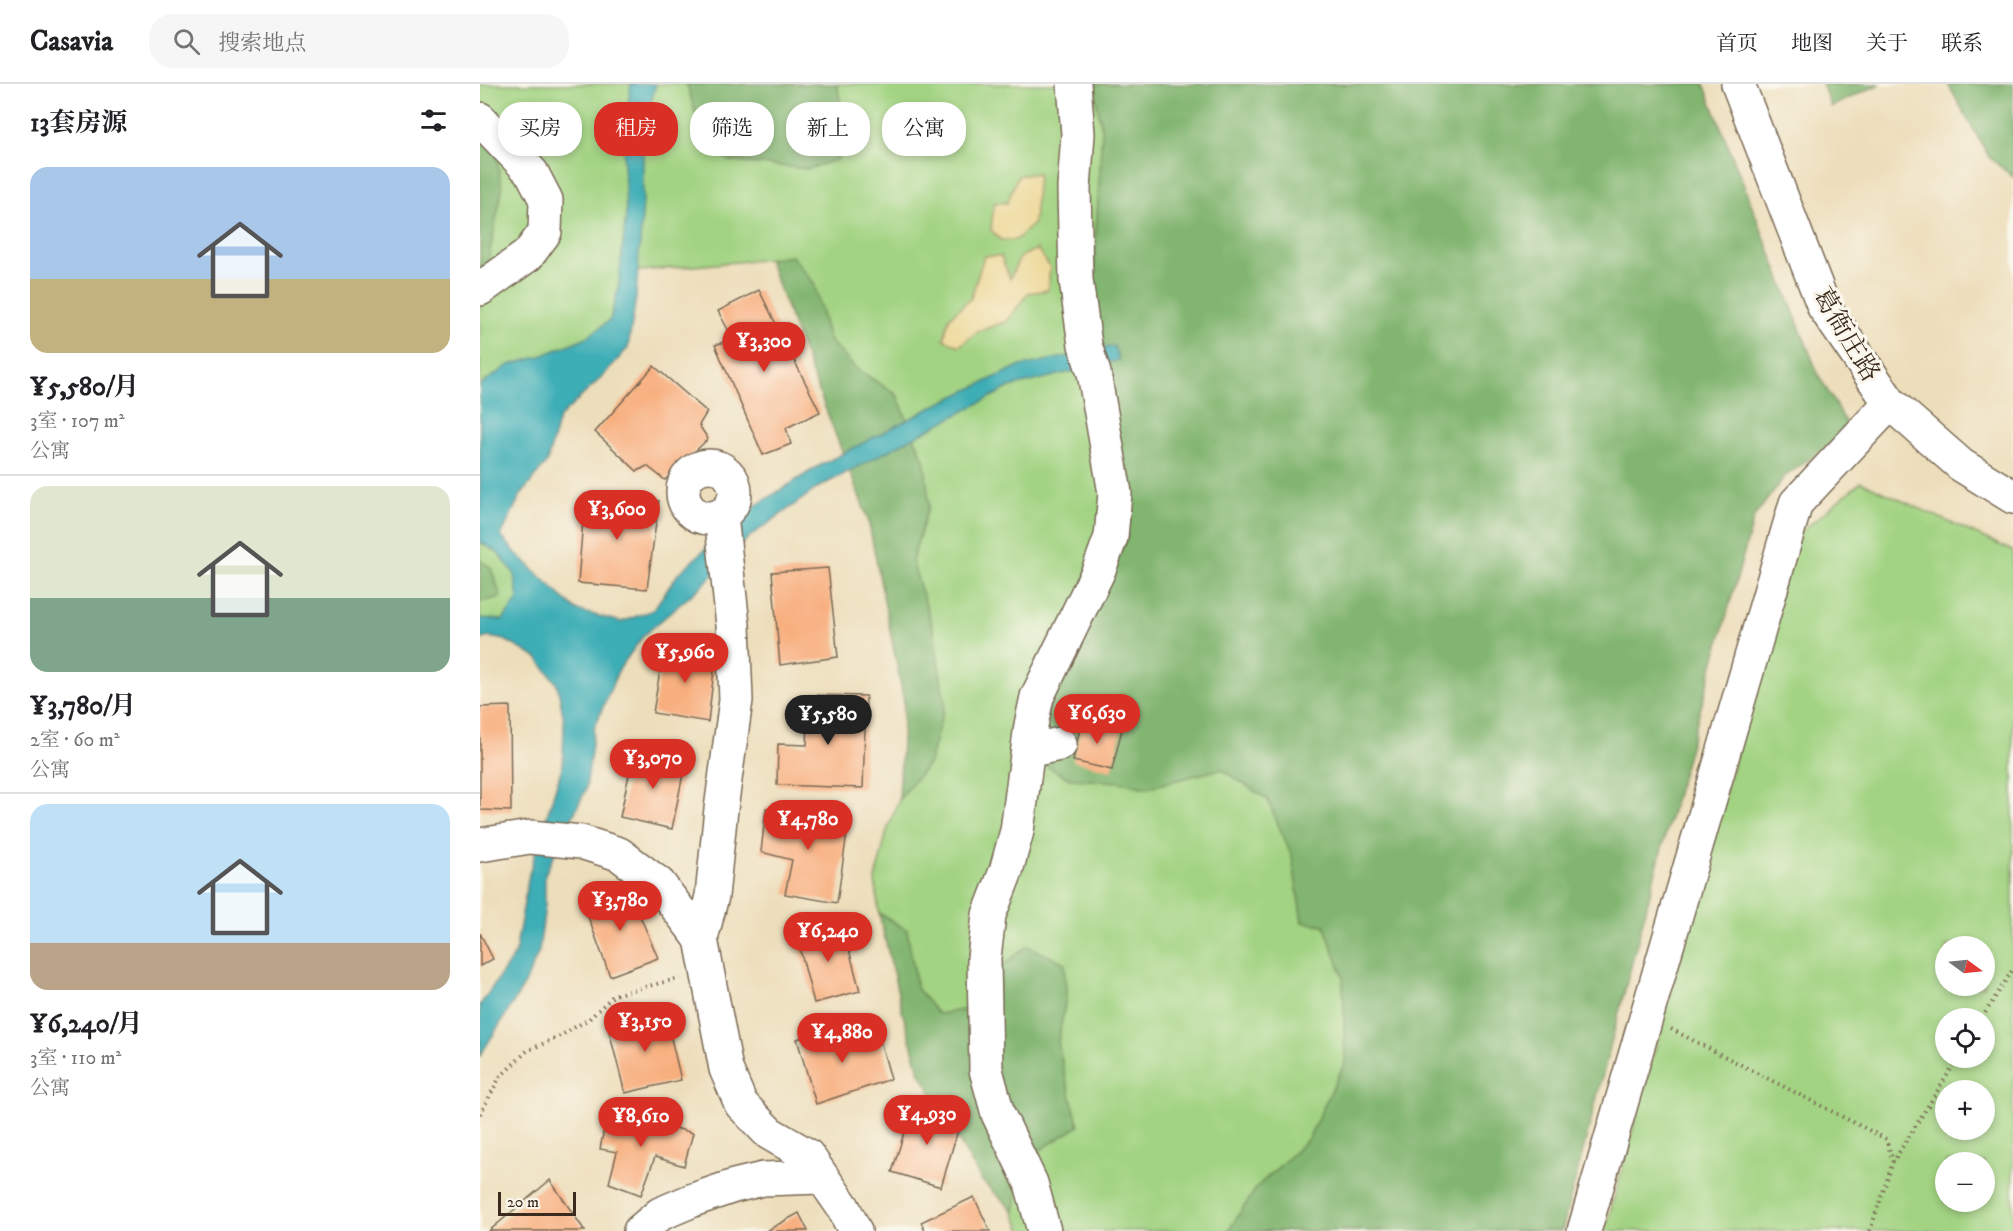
<!DOCTYPE html>
<html lang="zh">
<head>
<meta charset="utf-8">
<style>
	:root { --surface:#fff; --page:#f6f6f6; --text:#202124; --muted:#757577; --line:#e0e0e0; --accent:#d93025 }
	body { margin:0; font-family:"IM FELL DW Pica","Noto Serif SC",serif; background:var(--page); color:var(--text); height:100vh; display:flex; flex-direction:column; font-size:22px; white-space:nowrap }
	* { box-sizing:border-box; margin:0 }
	p { font-size:20px; color:var(--muted) }
	.icon { flex:none; width:33px; height:33px; fill:none; stroke:currentColor; stroke-width:2; stroke-linecap:round; stroke-linejoin:round }
	.map { position:relative; flex:1; overflow:hidden }
	.sheet { display:flex; flex-direction:column; background:var(--surface); width:480px }
	.sheet>* { flex:none }
	.guide { position:absolute; left:18px; top:18px; width:570px; height:54px; display:flex; gap:12px }
	.needle { width:39px; rotate:105deg }
	.controls { position:absolute; left:1455px; top:852px; display:grid; gap:12px }
	.controls a { display:grid; place-items:center; width:60px; height:60px; border-radius:50%; background:var(--surface); box-shadow:0 3px 9px #0003; font-size:30px }
	.scale { position:absolute; left:18px; bottom:15px; width:78px; box-sizing:border-box; padding-left:6px; border:3px solid #3b2a1e; border-top:0; font-size:16px; line-height:21px; white-space:nowrap; color:#3b2a1e; -webkit-text-stroke:4px #fbf7ec; paint-order:stroke }
	.price { position:absolute; translate:-50% -51px; padding:0 14px; border-radius:21px; background:var(--accent); color:#fff; font-size:20px; line-height:39px; filter:drop-shadow(0 2px 3px #0008) }
	.price::after { content:''; position:absolute; left:50%; top:36px; width:18px; height:14px; margin-left:-9px; background:inherit; clip-path:polygon(0 0,100% 0,50% 100%) }
	.price.active { background:#222; color:#fff }
	ul { padding:0; list-style:none }
	li { display:grid; align-content:center; gap:12px; height:318px; padding:0 30px }
	li+li { border-top:2px solid var(--line) }
	li span { display:grid; place-items:center; height:186px; border-radius:18px; color:#555 }
	li>.icon { margin-inline-start:auto }
	span .icon { width:108px; height:108px; fill:#fffc; stroke-width:1 }
	li b { font-size:26px }
	h2 { display:flex; justify-content:space-between; align-items:center; height:72px; padding:0 30px; font-size:26px }
	.chip { padding:0 21px; border-radius:24px; background:var(--surface); box-shadow:0 3px 9px #0003; font-size:21px; line-height:54px }
	.chip.active { background:var(--accent); color:#fff }
	header { display:flex; align-items:center; gap:36px; box-sizing:border-box; height:84px; padding:0 30px; background:var(--surface); border-bottom:2px solid var(--line) }
	header strong { font-size:28px }
	nav { display:flex; gap:33px; margin-inline-start:auto; font-size:21px }
	.search { width:420px; height:54px; background:var(--page); display:flex; align-items:center; gap:15px; box-sizing:border-box; padding:0 21px; border-radius:24px; color:var(--muted); font-size:22px }
	main { display:flex; flex:1; min-height:0 }
	.map>svg:first-child { display:block }
	.green { fill:#a2d382; stroke:#6e7e50; stroke-width:1.5; fill-rule:evenodd }
	.forest { fill:#81b570; stroke:#5e7047; stroke-width:1.5 }
	.sand { fill:#eeda9e; stroke:#94825e; stroke-width:1.5 }
	.water { fill:#3cadb6; stroke:#3c6c6a; stroke-width:1.5 }
	.building { fill:#f8af7f }
	.lines { fill:none; stroke-linecap:round; stroke-linejoin:round }
	.minor-casing { stroke:#796955; stroke-width:36 }
	.path { stroke:#796955; stroke-width:4; stroke-dasharray:1.5 4.5; stroke-linecap:butt }
	.minor { stroke:#fff; stroke-width:33 }
	.labels { text-anchor:middle; stroke-width:6; stroke-linejoin:round; paint-order:stroke }
	.street-label { font-size:26px; fill:#3b2a1e; stroke:#fbf7ec }
</style>
</head>
<body>
<header>
<strong>Casavia</strong>
<div class="search"><svg class="icon" aria-label="search" viewBox="0 0 24 24"><circle cx="10" cy="10" r="6"/><path d="M15 15l6 6"/></svg>搜索地点</div>
<nav><a>首页</a><a>地图</a><a>关于</a><a>联系</a></nav>
</header>
<main>
<section class="sheet">
<h2>13套房源<svg class="icon" aria-label="filters" viewBox="0 0 24 24"><path d="M4 7h16M4 17h16"/><circle cx="9" cy="7" r="2"/><circle cx="15" cy="17" r="2"/></svg></h2>
<ul>
<li><span style="background:linear-gradient(#a9c7e8 60%,#c2b280 0)"><svg class="icon" aria-label="home" viewBox="0 0 24 24"><path d="M3 11l9-7 9 7M6 9v11h12V9"/></svg></span><div><b>¥5,580/月</b><p>3室 · 107 m²</p><p>公寓</p></div></li>
<li><span style="background:linear-gradient(#dfe7d0 60%,#7fa58c 0)"><svg class="icon" aria-label="home" viewBox="0 0 24 24"><path d="M3 11l9-7 9 7M6 9v11h12V9"/></svg></span><div><b>¥3,780/月</b><p>2室 · 60 m²</p><p>公寓</p></div></li>
<li><span style="background:linear-gradient(#bfe0f5 75%,#b9a48a 0)"><svg class="icon" aria-label="home" viewBox="0 0 24 24"><path d="M3 11l9-7 9 7M6 9v11h12V9"/></svg></span><div><b>¥6,240/月</b><p>3室 · 110 m²</p><p>公寓</p></div></li>
</ul>
</section>
<div class="map">
<svg width="1533" height="1147" viewBox="0 0 1533 1147">
	<rect width="100%" height="100%" fill="#fbf7ec"/>
	<filter id="ink" filterUnits="userSpaceOnUse"><feTurbulence type="fractalNoise" baseFrequency=".0167" numOctaves="2"/><feDisplacementMap in="SourceGraphic" scale="12" xChannelSelector="R" yChannelSelector="G"/><feConvolveMatrix kernelMatrix="1 2 1 2 8 2 1 2 1" color-interpolation-filters="sRGB"/></filter>
	<filter id="wash" filterUnits="userSpaceOnUse"><feTurbulence type="fractalNoise" baseFrequency=".008" numOctaves="4" result="noise"/><feDisplacementMap in="SourceGraphic" scale="24" xChannelSelector="R" yChannelSelector="G"/><feGaussianBlur stdDeviation="1.35" result="paint"/><feColorMatrix in="noise" values="0 0 0 0 0 0 0 0 0 0 0 0 0 0 0 0 0 1.4 0 .05"/><feComposite in="paint" operator="in"/></filter>
	<g filter="url(#wash)">
		<rect width="100%" height="100%" fill="#eddebb"/>
		<g class="green">
			<polygon points="0,0 637,0 919,916 902,1147 542,1147 399,829 395,796 407,747 419,715 449,679 356,293 314,194 288,175 150,188 134,261 0,424"/>
			<path d="M 1381,398 L 1533,467 L 1533,1147 L 1125,1147 L 1316,452 ZM 1466,862 L 1504,862 L 1504,902 L 1466,902 ZM 1466,934 L 1504,934 L 1504,974 L 1466,974 ZM 1466,1006 L 1504,1006 L 1504,1046 L 1466,1046 ZM 1466,1078 L 1504,1078 L 1504,1118 L 1466,1118 Z"/>
			<polygon points="0,434 42,485 39,543 0,554"/>
		</g>
		<g class="forest">
			<polygon points="207,0 357,0 364,38 358,75 329,85 249,77 229,61 217,36"/>
			<polygon points="613,0 1224,0 1338,290 1370,346 1304,393 1274,433 1185,752 1082,1147 748,1147 777,1103 828,1055 865,978 863,893 844,841 822,838 812,772 787,715 741,685 666,704 640,698 590,695 556,676 562,632 585,598 647,453 611,234 622,46"/>
			<polygon points="1342,0 1400,0 1351,23"/>
			<polygon points="1468,0 1533,0 1533,93 1509,73"/>
			<polygon points="0,52 15,61 22,105 8,178 0,183"/>
			<polygon points="312,172 334,199 349,256 374,283 417,311 445,379 449,421 432,477 453,544 465,621 449,679 419,715 424,617 388,435 288,175"/>
			<polygon points="0,476 11,484 21,513 0,518"/>
			<polygon points="399,829 427,846 437,904 458,930 489,925 517,886 547,862 585,879 586,914 578,958 585,992 599,1042 539,1079 535,1128 502,1097 439,987 423,930"/>
		</g>
		<g class="sand">
			<polygon points="558,89 554,139 536,156 521,156 511,146 514,119 527,119 538,92"/>
			<polygon points="557,165 570,183 568,206 548,209 527,237 497,248 479,262 464,255 469,234 491,214 504,172 521,172 530,195 540,173"/>
		</g>
		<polygon class="water" points="151,0 176,0 163,48 163,117 156,214 148,264 123,292 79,334 67,378 40,412 21,452 35,468 96,526 141,538 173,526 198,490 267,427 337,383 456,321 537,283 634,262 639,276 530,303 339,403 268,454 224,500 163,552 138,587 114,645 106,705 65,790 65,822 59,867 45,900 0,972 0,921 35,870 49,790 83,680 84,636 77,600 57,574 25,556 9,553 0,556 0,534 23,536 38,515 34,489 17,468 0,458 0,301 29,281 61,272 107,253 130,236 138,206 146,131 143,52"/>
		<g id="blocks">
			<g class="building">
				<polygon points="279,206 340,328 306,344 311,360 283,371 235,261 253,255 238,227"/>
				<polygon points="174,282 227,328 219,341 228,355 185,396 167,382 157,387 115,348"/>
				<polygon points="105,410 179,417 167,505 98,499"/>
				<polygon points="348,484 358,573 300,581 292,488"/>
				<polygon points="184,562 236,570 228,638 173,629"/>
				<polygon points="329,611 386,612 383,704 297,701 298,660 327,661"/>
				<polygon points="30,622 31,727 0,726 0,623"/>
				<polygon points="602,635 642,645 632,686 593,677"/>
				<polygon points="154,667 205,680 192,745 140,733"/>
				<polygon points="286,724 369,735 357,819 305,810 312,776 281,768"/>
				<polygon points="148,804 178,874 130,892 104,822"/>
				<polygon points="362,839 380,907 334,919 316,850"/>
				<polygon points="0,849 13,875 0,882"/>
				<polygon points="185,929 201,996 145,1009 128,943"/>
				<polygon points="354,943 360,960 397,946 411,995 336,1020 317,955"/>
				<polygon points="433,1020 481,1036 461,1103 412,1088"/>
				<polygon points="128,1025 213,1049 204,1082 175,1073 161,1111 129,1099 137,1068 120,1065"/>
				<polygon points="70,1096 105,1147 9,1147"/>
				<polygon points="494,1113 510,1147 445,1147 441,1138"/>
				<polygon points="319,1129 328,1147 286,1147"/>
			</g>
		</g>
	</g>
	<g filter="url(#ink)">
		<use href="#blocks" fill-opacity="0" stroke="#796955" stroke-width="1.5"/>
		<g class="lines">
			<g class="minor-casing">
				<g id="minor">
					<polyline points="1258,0 1344,223 1410,319 1481,381 1533,413"/>
					<polyline points="0,35 52,89 66,116 65,148 48,171 0,205"/>
					<circle cx="229" cy="408" r="26"/>
					<polyline points="241,432 253,541 256,616 241,725 232,812 221,855 246,985 261,1020 289,1049 327,1071 363,1123 375,1147"/>
					<polyline points="548,667 580,660"/>
					<polyline points="0,761 50,753 101,758 139,770 179,800 221,855"/>
					<polyline points="160,1147 180,1130 213,1116 254,1102 283,1095 342,1093"/>
					<polyline points="564,1147 551,1099 518,1030 506,986 504,874 509,831 526,787 537,747 551,641 557,613 618,488 631,453 635,409 614,289 605,261 596,196 594,104 598,50 594,0"/>
					<polyline points="1104,1147 1316,419 1410,319"/>
				</g>
			</g>
			<g class="path">
				<polyline points="1502,934 1533,885"/>
				<polyline points="1191,945 1406,1055 1413,1078"/>
				<polyline points="0,1030 20,993 47,967 80,952 109,935 134,911 200,894"/>
				<polyline points="1390,1147 1413,1078 1478,974"/>
			</g>
			<use href="#minor" class="minor"/>
		</g>
	</g>
	<g class="labels">
		<g class="street-label">
			<text transform="translate(1367 250) rotate(59)" y="9">葛衙庄路</text>
		</g>
	</g>
</svg>
<div class="controls">
<a><svg class="needle" viewBox="-14 -14 28 28"><path d="M0-13l5 13h-10z" fill="#e53935"/><path d="M0 13l5-13h-10z" fill="#757577"/></svg></a>
<a><svg class="icon" aria-label="locate" viewBox="0 0 24 24"><circle cx="12" cy="12" r="6"/><path d="M12 2v4M12 18v4M2 12h4M18 12h4"/></svg></a>
<a>+</a>
<a>−</a>
</div>
<div class="scale">20 m</div>
<b class="price" style="left:284px;top:289px">¥3,300</b>
<b class="price" style="left:137px;top:457px">¥3,600</b>
<b class="price" style="left:205px;top:600px">¥5,960</b>
<b class="price" style="left:617px;top:661px">¥6,630</b>
<b class="price active" style="left:348px;top:662px">¥5,580</b>
<b class="price" style="left:173px;top:706px">¥3,070</b>
<b class="price" style="left:328px;top:767px">¥4,780</b>
<b class="price" style="left:140px;top:848px">¥3,780</b>
<b class="price" style="left:348px;top:879px">¥6,240</b>
<b class="price" style="left:165px;top:969px">¥3,150</b>
<b class="price" style="left:362px;top:980px">¥4,880</b>
<b class="price" style="left:447px;top:1062px">¥4,930</b>
<b class="price" style="left:161px;top:1064px">¥8,610</b>
<div class="guide">
<a class="chip">买房</a>
<a class="chip active">租房</a>
<a class="chip">筛选</a>
<a class="chip">新上</a>
<a class="chip">公寓</a>
</div>
</div>
</main>
</body>
</html>
